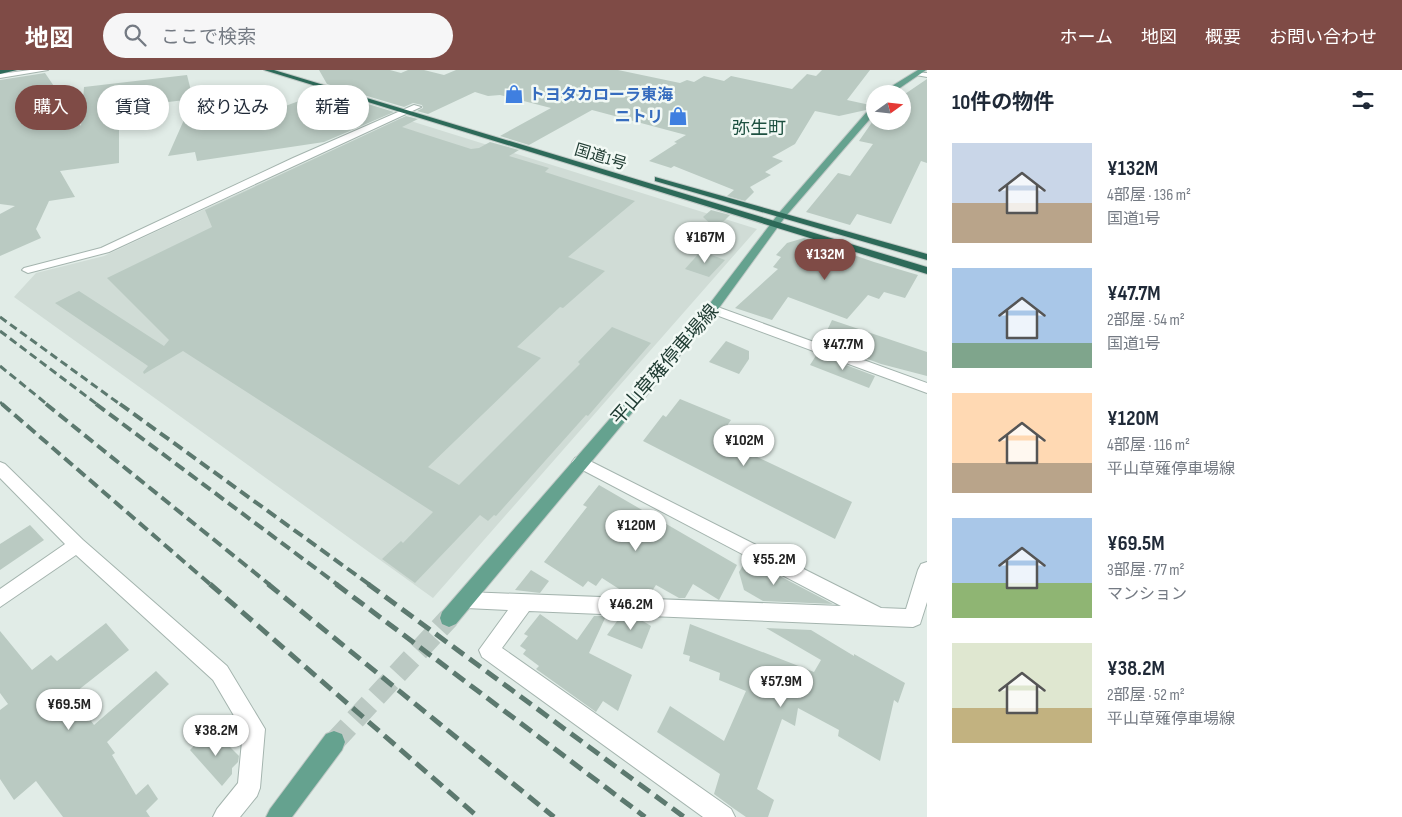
<!DOCTYPE html>
<html lang="ja">
<head>
<meta charset="utf-8">
<style>
	:root { --surface:#fff; --page:#f6f6f7; --text:#1f2937; --muted:#747a83; --accent:#7f4b46 }
	body { margin:0; font-family:"Sofia Sans Condensed","Noto Sans JP",sans-serif; background:var(--page); color:var(--text); height:100vh; display:flex; flex-direction:column; font-size:19px; white-space:nowrap }
	* { box-sizing:border-box; margin:0 }
	p { font-size:16px; color:var(--muted) }
	.icon { flex:none; width:28px; height:28px; fill:none; stroke:currentColor; stroke-width:2; stroke-linecap:round; stroke-linejoin:round }
	.map { position:relative; flex:1; overflow:hidden }
	.panel { display:flex; flex-direction:column; background:var(--surface); width:475px }
	.panel>* { flex:none }
	.banner { position:absolute; left:15px; top:15px; width:475px; height:45px; display:flex; gap:10px }
	.needle { width:32px; rotate:75deg }
	.tools { position:absolute; left:866px; top:15px; display:grid; gap:10px }
	.tools a { display:grid; place-items:center; width:45px; height:45px; border-radius:50%; background:var(--surface); box-shadow:0 2px 8px #0003; font-size:25px }
	.price { position:absolute; translate:-50% -42px; padding:0 11px; border-radius:18px; background:#fff; color:#222; font-size:16px; line-height:32px; filter:drop-shadow(0 1px 2px #0008) }
	.price::after { content:''; position:absolute; left:50%; top:30px; width:15px; height:11px; margin-left:-8px; background:inherit; clip-path:polygon(0 0,100% 0,50% 100%) }
	.price.selected { background:var(--accent); color:#fff }
	ul { padding:0; list-style:none }
	li { display:flex; align-items:center; gap:15px; height:125px; padding:0 25px }
	li span { display:grid; place-items:center; flex:none; width:140px; height:100px; border-radius:0px; color:#555 }
	li>.icon { margin-inline-start:auto }
	span .icon { width:60px; height:60px; fill:#fffc; stroke-width:1 }
	li b { font-size:21px }
	h2 { display:flex; justify-content:space-between; align-items:center; height:60px; padding:0 25px; font-size:21px }
	.pill { padding:0 18px; border-radius:22px; background:var(--surface); box-shadow:0 2px 8px #0003; font-size:18px; line-height:45px }
	.pill.selected { background:var(--accent); color:#fff }
	header { display:flex; align-items:center; gap:30px; box-sizing:border-box; height:70px; padding:0 25px; background:var(--accent); color:#fff }
	header strong { font-size:24px }
	nav { display:flex; gap:28px; margin-inline-start:auto; font-size:18px }
	.search { width:350px; height:45px; background:var(--page); display:flex; align-items:center; gap:12px; box-sizing:border-box; padding:0 18px; border-radius:28px; color:var(--muted); font-size:19px }
	main { display:flex; flex:1; min-height:0 }
	.map>svg:first-child { display:block }
	.built { fill:#d0dcd6 }
	.building { fill:#bacac2 }
	.lines { fill:none; stroke-linecap:round; stroke-linejoin:round }
	.major-tunnel { stroke:#bbc9c3; stroke-width:21; stroke-dasharray:21 10; stroke-linecap:butt }
	.minor-casing { stroke:#a4b4ae; stroke-width:2 }
	.major-casing { stroke:#c1c9c6; stroke-width:2 }
	.highway-casing { stroke:#c1c9c6; stroke-width:2 }
	.minor { fill:#fff; fill-rule:evenodd }
	.major { fill:#65a28f; fill-rule:evenodd }
	.highway { fill:#2d6a59; fill-rule:evenodd }
	.rail-far2 { stroke:#5c796f; stroke-width:3; stroke-dasharray:8 4.5; stroke-linecap:butt }
	.rail-far1 { stroke:#5c796f; stroke-width:4; stroke-dasharray:11 5.5; stroke-linecap:butt }
	.rail { stroke:#5c796f; stroke-width:5; stroke-dasharray:14 7; stroke-linecap:butt }
	.labels { text-anchor:middle; stroke-width:5; stroke-linejoin:round; paint-order:stroke }
	.far-shop-label { font-size:16px; font-weight:bold; fill:#366cbe; stroke:#f2f9f5; text-anchor:start }
	.far-street-label { font-size:16px; fill:#213d34; stroke:#f2f9f5 }
	.far-quarter-label { font-size:18px; fill:#1d5040; stroke:#f2f9f5 }
	.street-label { font-size:19px; fill:#213d34; stroke:#f2f9f5 }
</style>
</head>
<body>
<header>
<strong>地図</strong>
<div class="search"><svg class="icon" aria-label="search" viewBox="0 0 24 24"><circle cx="10" cy="10" r="6"/><path d="M15 15l6 6"/></svg>ここで検索</div>
<nav><a>ホーム</a><a>地図</a><a>概要</a><a>お問い合わせ</a></nav>
</header>
<main>
<div class="map">
<svg width="927" height="747" viewBox="0 0 927 747">
	<rect width="100%" height="100%" fill="#e1ece7"/>
	<polygon class="built" points="401,48 757,159 433,528 14,227 36,203 104,186"/>
	<g class="building">
		<polygon points="319,0 390,0 401,3 408,0 424,0 444,5 456,0 618,0 680,13 687,10 694,12 704,6 724,11 731,6 792,19 807,4 816,6 822,0 870,0 847,30 870,35 866,40 839,46 815,41 795,74 772,87 783,91 765,102 771,105 750,117 754,122 745,131 727,126 734,120 674,96 671,98 649,91 677,73 674,72 686,65 592,40 529,75 500,66 551,38 500,25 488,26 475,22 428,44 417,41 423,38 422,35 413,33 404,37 327,14"/>
		<polygon points="45,3 81,56 84,17 187,5 193,29 119,38 119,93 60,101 75,127 49,131 36,159 41,168 0,186 0,144 15,136 0,134 0,10"/>
		<polygon points="927,9 927,93 921,91 891,154 857,144 850,155 806,142 838,103 850,106 873,74 859,71 875,48 875,51 902,51 902,26"/>
		<polygon points="326,21 394,42 324,72 197,91 195,82 168,86 187,43 229,41 279,34 280,38"/>
		<polygon points="406,46 418,49 402,57 471,79 479,78 490,72 519,80 509,86 549,98 545,102 635,131 568,187 605,201 563,238 560,237 517,277 541,288 428,397 459,415 580,294 578,292 612,257 651,273 588,346 586,345 496,446 494,445 488,451 480,445 415,513 382,489 401,471 403,473 433,442 183,281 144,304 143,302 148,296 55,233 79,221 164,276 169,270 107,208 212,157 205,140"/>
		<polygon points="711,140 730,145 716,159 703,147"/>
		<polygon points="804,168 874,192 918,205 905,228 884,222 879,229 868,225 847,249 788,227 772,250 735,238 778,199 773,197 781,187 776,185 787,173"/>
		<polygon points="701,181 725,190 709,207 685,199"/>
		<polygon points="832,250 927,282 927,306 881,294 824,273 826,270 823,269"/>
		<polygon points="726,271 749,281 749,289 739,304 709,292"/>
		<polygon points="817,284 875,306 869,318 810,295"/>
		<polygon points="680,329 731,350 724,360 740,367 734,376 852,432 835,469 643,371 663,345 666,347"/>
		<polygon points="599,415 737,495 719,530 693,514 685,528 679,528 656,515 648,527 630,526 602,508 596,516 588,511 583,517 544,492 587,437 583,435"/>
		<polygon points="30,455 44,470 0,500 0,474"/>
		<polygon points="747,489 833,534 763,531 744,520 739,502"/>
		<polygon points="531,500 549,511 540,523 515,520"/>
		<polygon points="540,544 577,570 594,546 606,546 589,583 632,605 618,641 603,631 596,642 536,599 539,596 523,584 526,580 520,576 528,566 524,564"/>
		<polygon points="620,547 636,547 651,556 642,579 607,565"/>
		<polygon points="106,553 129,580 72,625 94,655 156,601 169,614 107,672 115,683 112,685 136,725 148,714 158,729 146,741 150,747 63,747 36,711 14,730 0,709 0,640 8,634 0,623 0,561 32,600 51,585 57,591"/>
		<polygon points="690,554 814,602 821,590 766,558 811,560 854,586 854,584 905,613 898,633 894,630 880,691 838,666 839,660 798,638 795,656 782,649 757,719 774,730 768,747 746,747 733,738 714,724 720,704 657,662 670,636 724,671 746,621 719,610 720,603 689,591 690,586 683,584"/>
		<polygon points="208,661 215,667 218,665 239,686 238,692 232,698 232,704 222,716 190,680"/>
	</g>
	<g class="lines">
		<polyline class="major-tunnel" points="334,672 449,548"/>
		<g class="minor-casing">
			<g id="minor">
				<polygon points="30,0 48,0 0,8 0,4"/>
				<polygon points="916,3 927,3 927,7 916,5"/>
				<polygon points="414,35 421,37 109,182 28,203 22,200 24,198 101,178 293,88"/>
				<polygon points="712,235 927,313 927,323 708,242 706,239 708,236"/>
				<polygon points="580,386 881,538 906,539 918,500 921,494 927,492 927,532 920,554 913,557 529,541 502,578 731,739 735,747 703,747 482,587 479,580 508,540 466,538 459,536 457,530 459,524 466,522 841,536 575,396 572,392 575,388"/>
				<polygon points="0,392 5,394 83,470 227,596 265,659 260,718 257,726 240,747 213,747 217,739 238,713 243,661 213,610 76,485 0,537 0,519 65,474 0,408"/>
			</g>
		</g>
		<g class="major-casing">
			<g id="major">
				<polygon points="918,0 926,0 891,24 884,24 892,16"/>
				<polygon points="872,36 875,36 875,43 785,147 716,242 456,554 449,557 442,554 440,548 442,542 708,236 779,143"/>
				<polygon points="334,661 342,664 345,672 342,680 292,747 266,747 270,739 326,664"/>
			</g>
		</g>
		<g class="highway-casing">
			<g id="highway">
				<polygon points="0,0 17,0 0,4"/>
				<polygon points="264,0 274,0 927,197 927,204"/>
				<polygon points="655,107 927,184 927,190 655,111"/>
			</g>
		</g>
		<use href="#minor" class="minor"/>
		<use href="#major" class="major"/>
		<use href="#highway" class="highway"/>
		<g class="rail-far2">
			<polyline points="0,247 121,335"/>
			<polyline points="0,261 98,335"/>
			<polyline points="0,296 48,335"/>
			<polyline points="0,332 3,335"/>
		</g>
		<g class="rail-far1">
			<polyline points="2,334 211,515"/>
			<polyline points="46,334 270,515"/>
			<polyline points="96,334 338,515"/>
			<polyline points="120,334 370,515"/>
		</g>
		<g class="rail">
			<polyline points="210,514 478,747"/>
			<polyline points="268,514 554,747"/>
			<polyline points="336,514 645,747"/>
			<polyline points="368,514 684,747"/>
		</g>
	</g>
	<defs>
		<g id="shop-bare" transform="scale(1.5)"><path d="M-5-2.5h2.3a2.7 3.5 0 0 1 5.4 0H5L5.5 6h-11ZM-1.5-2.5h3a1.5 2.3 0 0 0-3 0Z" fill="#3f7fe0" stroke="#f2f9f5" stroke-width="2.5" paint-order="stroke"/></g>
	</defs>
	<g fill-rule="evenodd">
		<use href="#shop-bare" x="514" y="24"/>
		<use href="#shop-bare" x="678" y="46"/>
	</g>
	<g class="labels">
		<g class="far-shop-label">
			<text x="529" y="30">トヨタカローラ東海</text>
			<text x="663" y="52" text-anchor="end">ニトリ</text>
		</g>
		<g class="far-street-label">
			<text transform="translate(601 86) rotate(17)" y="6">国道1号</text>
		</g>
		<g class="far-quarter-label">
			<text x="759" y="64">弥生町</text>
		</g>
		<g class="street-label">
			<text transform="translate(664 294) rotate(-49)" y="7">平山草薙停車場線</text>
		</g>
	</g>
</svg>
<div class="tools">
<a><svg class="needle" viewBox="-14 -14 28 28"><path d="M0-13l5 13h-10z" fill="#e53935"/><path d="M0 13l5-13h-10z" fill="#747a83"/></svg></a>
</div>
<b class="price" style="left:705px;top:194px">¥167M</b>
<b class="price selected" style="left:825px;top:211px">¥132M</b>
<b class="price" style="left:843px;top:301px">¥47.7M</b>
<b class="price" style="left:744px;top:397px">¥102M</b>
<b class="price" style="left:636px;top:482px">¥120M</b>
<b class="price" style="left:774px;top:516px">¥55.2M</b>
<b class="price" style="left:631px;top:561px">¥46.2M</b>
<b class="price" style="left:781px;top:638px">¥57.9M</b>
<b class="price" style="left:69px;top:661px">¥69.5M</b>
<b class="price" style="left:216px;top:687px">¥38.2M</b>
<div class="banner">
<a class="pill selected">購入</a>
<a class="pill">賃貸</a>
<a class="pill">絞り込み</a>
<a class="pill">新着</a>
</div>
</div>
<section class="panel">
<h2>10件の物件<svg class="icon" aria-label="filters" viewBox="0 0 24 24"><path d="M4 7h16M4 17h16"/><circle cx="9" cy="7" r="2"/><circle cx="15" cy="17" r="2"/></svg></h2>
<ul>
<li><span style="background:linear-gradient(#c9d6e8 60%,#b9a48a 0)"><svg class="icon" aria-label="home" viewBox="0 0 24 24"><path d="M3 11l9-7 9 7M6 9v11h12V9"/></svg></span><div><b>¥132M</b><p>4部屋 · 136 m²</p><p>国道1号</p></div></li>
<li><span style="background:linear-gradient(#a9c7e8 75%,#7fa58c 0)"><svg class="icon" aria-label="home" viewBox="0 0 24 24"><path d="M3 11l9-7 9 7M6 9v11h12V9"/></svg></span><div><b>¥47.7M</b><p>2部屋 · 54 m²</p><p>国道1号</p></div></li>
<li><span style="background:linear-gradient(#ffd9b3 70%,#b9a48a 0)"><svg class="icon" aria-label="home" viewBox="0 0 24 24"><path d="M3 11l9-7 9 7M6 9v11h12V9"/></svg></span><div><b>¥120M</b><p>4部屋 · 116 m²</p><p>平山草薙停車場線</p></div></li>
<li><span style="background:linear-gradient(#a9c7e8 65%,#8fb573 0)"><svg class="icon" aria-label="home" viewBox="0 0 24 24"><path d="M3 11l9-7 9 7M6 9v11h12V9"/></svg></span><div><b>¥69.5M</b><p>3部屋 · 77 m²</p><p>マンション</p></div></li>
<li><span style="background:linear-gradient(#dfe7d0 65%,#c2b280 0)"><svg class="icon" aria-label="home" viewBox="0 0 24 24"><path d="M3 11l9-7 9 7M6 9v11h12V9"/></svg></span><div><b>¥38.2M</b><p>2部屋 · 52 m²</p><p>平山草薙停車場線</p></div></li>
</ul>
</section>
</main>
</body>
</html>
